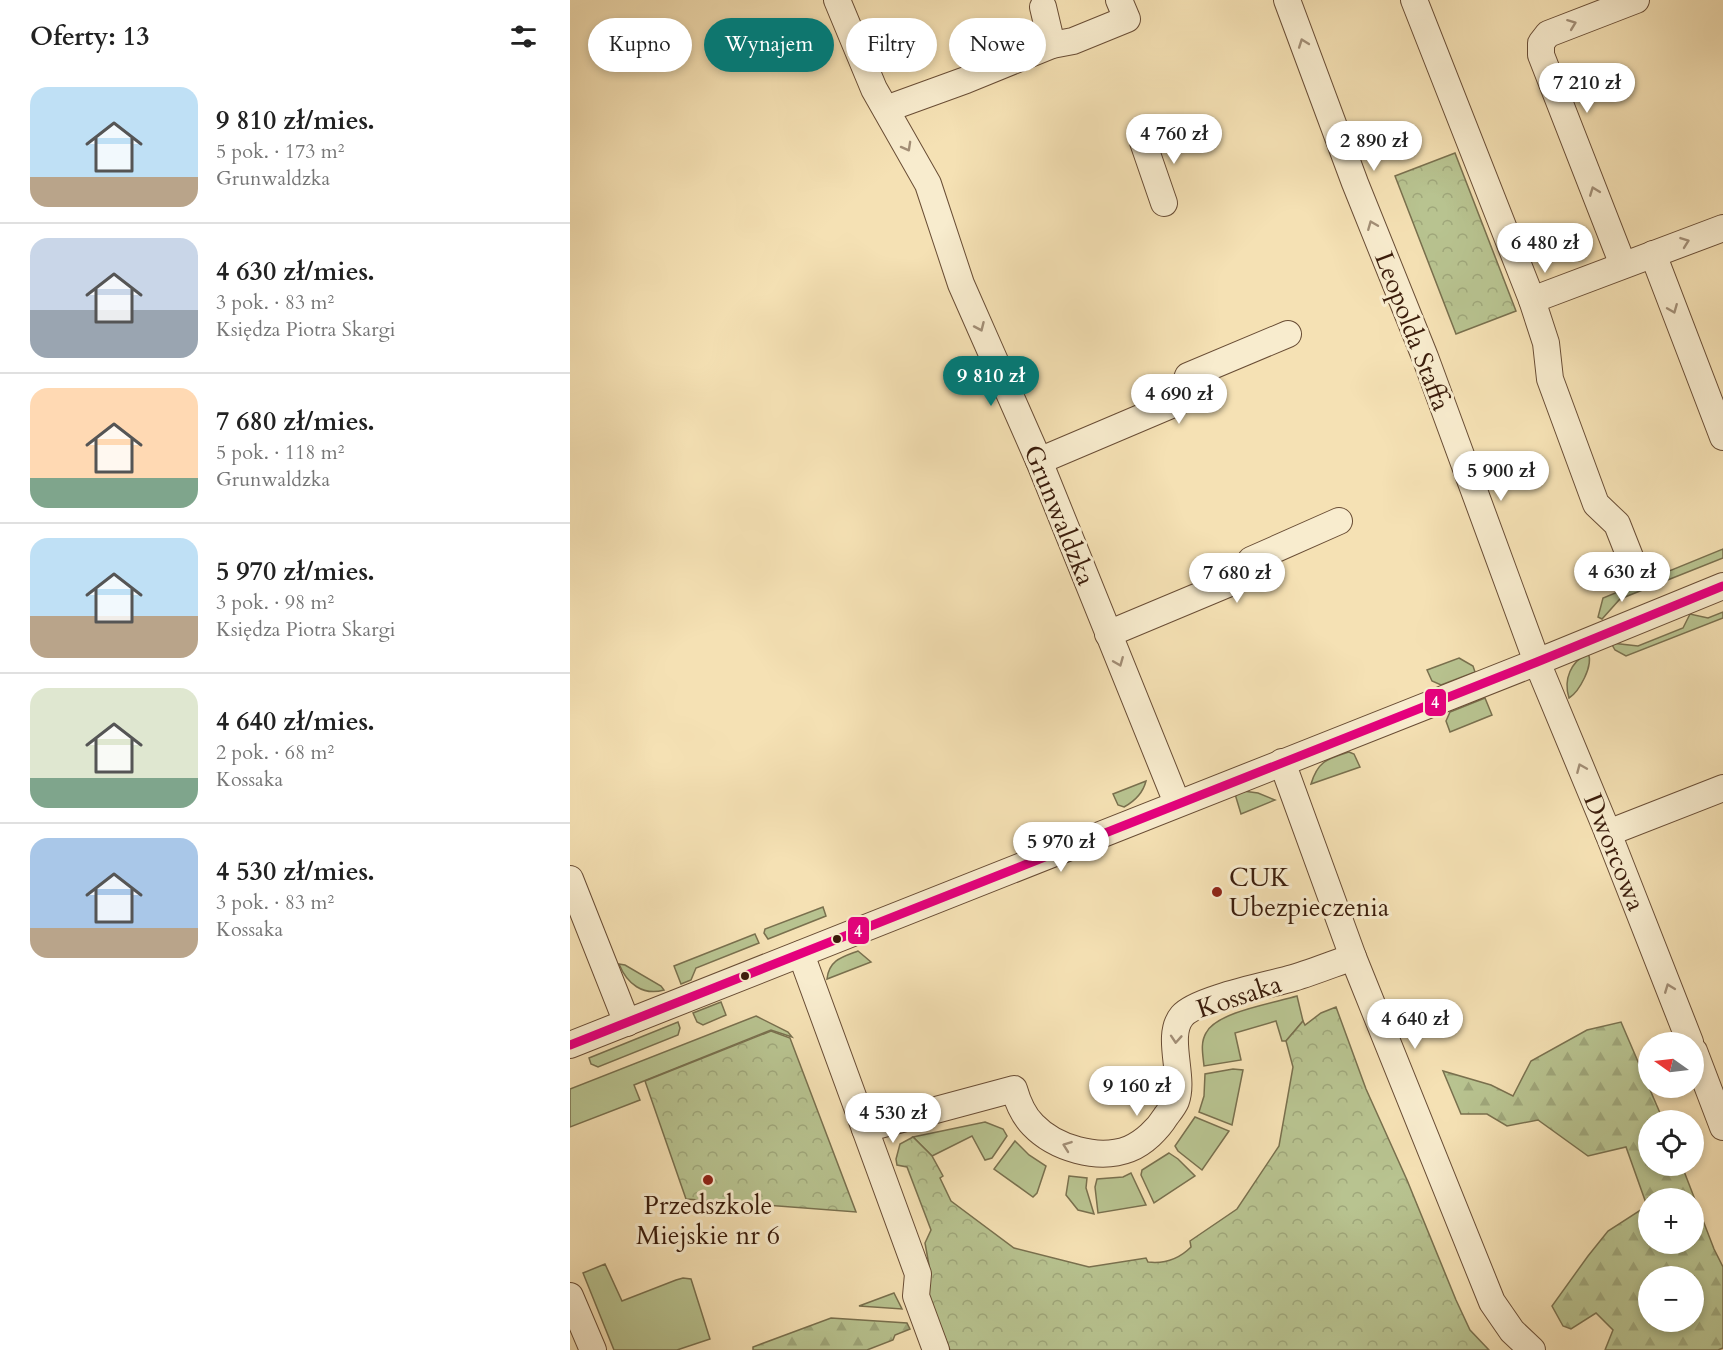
<!DOCTYPE html>
<html lang="pl">
<head>
<meta charset="utf-8">
<style>
	:root { --surface:#fff; --page:#f2f2f2; --text:#222; --muted:#767676; --line:#e0e0e0; --accent:#0f766e }
	body { margin:0; font-family:Cardo,serif; background:var(--page); color:var(--text); height:100vh; display:flex; flex-direction:column; font-size:22px; white-space:nowrap }
	* { box-sizing:border-box; margin:0 }
	p { font-size:20px; color:var(--muted) }
	.icon { flex:none; width:33px; height:33px; fill:none; stroke:currentColor; stroke-width:2; stroke-linecap:round; stroke-linejoin:round }
	.map { position:relative; flex:1; overflow:hidden }
	.sheet { display:flex; flex-direction:column; background:var(--surface); width:570px }
	.sheet>* { flex:none }
	.banner { position:absolute; left:18px; top:18px; width:570px; height:54px; display:flex; gap:12px }
	.needle { width:39px; rotate:284deg }
	.buttons { position:absolute; left:1068px; top:1032px; display:grid; gap:12px }
	.buttons a { display:grid; place-items:center; width:66px; height:66px; border-radius:50%; background:var(--surface); box-shadow:0 3px 9px #0003; font-size:30px }
	.price { position:absolute; translate:-50% -51px; padding:0 14px; border-radius:21px; background:#fff; color:#222; font-size:20px; line-height:39px; filter:drop-shadow(0 2px 3px #0008) }
	.price::after { content:''; position:absolute; left:50%; top:36px; width:18px; height:14px; margin-left:-9px; background:inherit; clip-path:polygon(0 0,100% 0,50% 100%) }
	.price.on { background:var(--accent); color:#fff }
	ul { padding:0; list-style:none }
	li { display:flex; align-items:center; gap:18px; height:150px; padding:0 30px }
	li+li { border-top:2px solid var(--line) }
	li span { display:grid; place-items:center; flex:none; width:168px; height:120px; border-radius:18px; color:#555 }
	li>.icon { margin-inline-start:auto }
	span .icon { width:72px; height:72px; fill:#fffc; stroke-width:1 }
	li b { font-size:26px }
	h2 { display:flex; justify-content:space-between; align-items:center; height:72px; padding:0 30px; font-size:26px }
	.pill { padding:0 21px; border-radius:27px; background:var(--surface); box-shadow:0 3px 9px #0003; font-size:21px; line-height:54px }
	.pill.on { background:var(--accent); color:#fff }
	main { display:flex; flex:1; min-height:0 }
	.map>svg:first-child { display:block }
	.green { fill:#b8c390; stroke:#79704e; stroke-width:1.5 }
	.forest { fill:url(#forest-firs); stroke:#79704e; stroke-width:1.5; fill-rule:evenodd }
	.park { fill:url(#park-crowns); stroke:#79704e; stroke-width:1.5 }
	.lines { fill:none; stroke-linecap:round; stroke-linejoin:round }
	.street-casing { stroke:#694d35; stroke-width:28 }
	.street { stroke:#f8ecce; stroke-width:26 }
	.bus-1-casing { stroke:#f8ecce; stroke-width:14 }
	.bus-1 { stroke:#e5007d; stroke-width:9 }
	.oneway { stroke:#a28e76 }
	.poi-dot { fill:#8f2418; stroke:#f8ecce; stroke-width:2 }
	.bus-dot { fill:#3a1c0b; stroke:#f8ecce; stroke-width:2 }
	.labels { text-anchor:middle; stroke-width:6; stroke-linejoin:round; paint-order:stroke }
	.street-label { font-size:26px; fill:#3a1c0b; stroke:#f8ecce }
	.poi-label { font-size:26px; fill:#3a1c0b; stroke:#f8ecce; text-anchor:start }
	.line-badge { stroke:#f8ecce; stroke-width:2 }
	.badge-label { font-size:16px; text-anchor:middle; font-weight:bold; fill:#fff }
</style>
</head>
<body>
<main>
<section class="sheet">
<h2>Oferty: 13<svg class="icon" aria-label="filters" viewBox="0 0 24 24"><path d="M4 7h16M4 17h16"/><circle cx="9" cy="7" r="2"/><circle cx="15" cy="17" r="2"/></svg></h2>
<ul>
<li><span style="background:linear-gradient(#bfe0f5 75%,#b9a48a 0)"><svg class="icon" aria-label="home" viewBox="0 0 24 24"><path d="M3 11l9-7 9 7M6 9v11h12V9"/></svg></span><div><b>9 810 zł/mies.</b><p>5 pok. · 173 m²</p><p>Grunwaldzka</p></div></li>
<li><span style="background:linear-gradient(#c9d6e8 60%,#9aa5b1 0)"><svg class="icon" aria-label="home" viewBox="0 0 24 24"><path d="M3 11l9-7 9 7M6 9v11h12V9"/></svg></span><div><b>4 630 zł/mies.</b><p>3 pok. · 83 m²</p><p>Księdza Piotra Skargi</p></div></li>
<li><span style="background:linear-gradient(#ffd9b3 75%,#7fa58c 0)"><svg class="icon" aria-label="home" viewBox="0 0 24 24"><path d="M3 11l9-7 9 7M6 9v11h12V9"/></svg></span><div><b>7 680 zł/mies.</b><p>5 pok. · 118 m²</p><p>Grunwaldzka</p></div></li>
<li><span style="background:linear-gradient(#bfe0f5 65%,#b9a48a 0)"><svg class="icon" aria-label="home" viewBox="0 0 24 24"><path d="M3 11l9-7 9 7M6 9v11h12V9"/></svg></span><div><b>5 970 zł/mies.</b><p>3 pok. · 98 m²</p><p>Księdza Piotra Skargi</p></div></li>
<li><span style="background:linear-gradient(#dfe7d0 75%,#7fa58c 0)"><svg class="icon" aria-label="home" viewBox="0 0 24 24"><path d="M3 11l9-7 9 7M6 9v11h12V9"/></svg></span><div><b>4 640 zł/mies.</b><p>2 pok. · 68 m²</p><p>Kossaka</p></div></li>
<li><span style="background:linear-gradient(#a9c7e8 75%,#b9a48a 0)"><svg class="icon" aria-label="home" viewBox="0 0 24 24"><path d="M3 11l9-7 9 7M6 9v11h12V9"/></svg></span><div><b>4 530 zł/mies.</b><p>3 pok. · 83 m²</p><p>Kossaka</p></div></li>
</ul>
</section>
<div class="map">
<svg width="1153" height="1350" viewBox="0 0 1153 1350">
	<defs>
		<pattern id="forest-firs" width="22" height="20" patternUnits="userSpaceOnUse" patternTransform="scale(1.5)"><rect width="22" height="20" fill="#b8c390"/><path d="M5 1l3.5 6h-7zM16 11l3.5 6h-7z" fill="#9fa77b"/></pattern>
		<pattern id="park-crowns" width="20" height="18" patternUnits="userSpaceOnUse" patternTransform="scale(1.5)"><rect width="20" height="18" fill="#b8c390"/><path d="M2 6a3 3 0 1 1 6 0M12 15a3 3 0 1 1 6 0" fill="none" stroke="#9fa77b"/></pattern>
	</defs>
	<rect width="100%" height="100%" fill="#f5e1b4"/>
	<filter id="stains"><feTurbulence type="fractalNoise" baseFrequency=".00333" numOctaves="4"/><feColorMatrix values="0 0 0 0 .2 0 0 0 0 .09 0 0 0 0 .02 0 0 0 .5 -.17"/></filter>
	<radialGradient id="worn" r=".72"><stop offset=".6" stop-color="#630" stop-opacity="0"/><stop offset="1" stop-color="#630" stop-opacity=".3"/></radialGradient>
	<g class="green">
		<polygon points="1153,549 1153,558 1050,599 1032,619 1028,617 1033,598"/>
		<polygon points="1153,612 1153,618 1056,656 1045,650 1041,643 1068,646 1113,628 1120,614 1138,618"/>
		<path d="M 1018,653 C 1024,665 1009,692 999,698 C 993,679 1001,662 1018,653 Z"/>
		<polygon points="889,658 903,666 905,672 871,685 862,681 857,670"/>
		<polygon points="915,698 922,715 880,732 876,721 880,712"/>
		<path d="M 779,752 L 784,754 L 790,767 L 741,784 C 748,761 757,759 779,752 Z"/>
		<path d="M 576,781 C 573,793 565,801 554,807 L 548,805 L 543,794 Z"/>
		<polygon points="673,791 688,793 705,800 671,814 665,794"/>
		<polygon points="253,907 256,916 198,939 194,933 195,929"/>
		<polygon points="185,934 189,943 126,968 121,980 111,984 104,966"/>
		<path d="M 288,951 L 301,962 L 257,979 C 259,960 272,957 288,951 Z"/>
		<path d="M 49,964 L 55,965 L 91,986 L 94,990 C 73,996 57,984 49,964 Z"/>
		<path d="M 727,996 L 733,1021 L 716,1041 L 712,1041 L 706,1021 L 665,1033 L 671,1060 L 634,1066 C 633,1055 630,1043 636,1033 C 646,1012 704,1003 727,996 Z"/>
		<polygon points="151,1002 156,1015 133,1025 127,1022 123,1013"/>
		<polygon points="186,1016 218,1032 222,1037 201,1030 64,1085 70,1100 0,1127 0,1089"/>
		<polygon points="108,1022 110,1028 108,1035 28,1067 21,1064 19,1058"/>
		<polygon points="663,1069 673,1070 662,1125 629,1112 634,1096 635,1074"/>
		<polygon points="625,1117 659,1131 632,1170 608,1151 605,1146"/>
		<polygon points="415,1122 433,1129 437,1136 422,1158 415,1160 402,1136 362,1156 343,1137"/>
		<polygon points="445,1141 459,1155 476,1166 467,1193 463,1197 424,1169"/>
		<polygon points="599,1153 608,1159 625,1176 584,1203 571,1175 572,1170"/>
		<polygon points="561,1173 576,1205 528,1213 525,1187 527,1179 553,1177"/>
		<polygon points="499,1176 517,1178 516,1188 524,1214 508,1210 496,1195"/>
		<polygon points="35,1264 52,1301 106,1280 113,1278 121,1279 140,1339 107,1350 44,1350 13,1273"/>
		<polygon points="324,1293 332,1309 289,1306"/>
	</g>
	<g class="forest">
		<path d="M 1051,1022 L 1093,1120 L 1078,1120 L 1078,1166 L 1112,1166 L 1144,1249 L 1153,1267 L 1153,1348 L 1148,1350 L 1035,1350 L 1043,1330 L 1026,1313 L 1001,1329 L 993,1326 L 982,1306 L 1018,1256 L 1038,1231 L 1077,1206 L 1056,1147 L 1018,1156 L 968,1120 L 937,1126 L 917,1114 L 891,1114 L 873,1071 L 921,1085 L 943,1096 L 961,1061 L 1017,1030 ZM 1078,1198 L 1124,1198 L 1124,1244 L 1078,1244 ZM 1078,1276 L 1124,1276 L 1124,1322 L 1078,1322 Z"/>
		<polygon points="261,1318 337,1323 340,1329 325,1335 323,1340 297,1350 183,1350 183,1347"/>
	</g>
	<g class="park">
		<polygon points="885,153 946,311 886,334 825,176"/>
		<path d="M 766,1007 L 796,1089 L 837,1180 L 886,1300 L 900,1330 L 919,1350 L 380,1350 L 357,1293 L 359,1265 L 355,1243 L 361,1230 L 337,1167 L 327,1165 L 326,1159 L 330,1144 L 343,1137 L 362,1156 L 373,1176 L 370,1178 L 381,1201 L 444,1248 L 519,1267 L 576,1258 L 578,1262 C 595,1264 609,1259 621,1247 L 620,1241 L 667,1209 L 709,1146 L 723,1067 L 716,1041 L 733,1021 L 735,1025 L 751,1013 Z"/>
		<polygon points="201,1031 220,1038 286,1212 116,1199 75,1081"/>
	</g>
	<g class="lines">
		<g class="street-casing">
			<g id="street">
				<polyline points="267,0 304,89 358,184 391,284 469,461 607,803"/>
				<polyline points="717,0 785,183 855,357 967,662 1038,833 1120,1042"/>
				<polyline points="844,0 962,300 976,343 980,379 1026,504 1047,524 1062,562"/>
				<polyline points="473,7 482,45"/>
				<polyline points="316,109 396,80 482,45 503,41 557,19 549,0"/>
				<polyline points="573,142 594,203"/>
				<polyline points="1083,254 1153,437"/>
				<polyline points="1053,265 971,55 971,43 978,34 1066,0"/>
				<polyline points="962,300 1153,228"/>
				<polyline points="469,461 608,402 618,376 718,334"/>
				<polyline points="538,634 667,580 681,560 769,521"/>
				<polyline points="712,762 783,957 922,1302 942,1331 962,1350"/>
				<polyline points="1038,833 1153,788"/>
				<polyline points="0,879 57,1023"/>
				<polyline points="231,954 348,1274 346,1296 366,1350"/>
				<polyline points="0,1045 967,662 1153,586"/>
				<polyline points="1124,1051 1153,1127"/>
				<path d="M 295,1129 L 444,1089 C 448,1103 453,1115 463,1125 C 485,1148 528,1161 559,1149 C 574,1143 588,1129 596,1116 C 599,1112 604,1106 606,1101 C 615,1077 595,1036 612,1016 C 626,999 699,985 723,978 C 743,972 763,964 783,957"/>
				<polyline points="0,1296 23,1350"/>
			</g>
		</g>
		<use href="#street" class="street"/>
		<g class="bus-1-casing">
			<polyline id="bus-1" points="0,1045 967,662 1153,586"/>
		</g>
		<use href="#bus-1" class="bus-1"/>
	</g>
	<defs><path id="oneway-chevron" d="M-2-3.5L2.5 0L-2 3.5" fill="none" stroke-width="1.6" stroke-linecap="round" stroke-linejoin="round" transform="scale(1.5)"/></defs>
	<g class="oneway">
		<use href="#oneway-chevron" transform="translate(1002 24) rotate(-21)"/>
		<use href="#oneway-chevron" transform="translate(733 43) rotate(-110)"/>
		<use href="#oneway-chevron" transform="translate(337 147) rotate(61)"/>
		<use href="#oneway-chevron" transform="translate(1024 191) rotate(-111)"/>
		<use href="#oneway-chevron" transform="translate(802 225) rotate(-112)"/>
		<use href="#oneway-chevron" transform="translate(1115 242) rotate(-20)"/>
		<use href="#oneway-chevron" transform="translate(1103 309) rotate(68)"/>
		<use href="#oneway-chevron" transform="translate(410 327) rotate(66)"/>
		<use href="#oneway-chevron" transform="translate(549 662) rotate(68)"/>
		<use href="#oneway-chevron" transform="translate(1011 768) rotate(-113)"/>
		<use href="#oneway-chevron" transform="translate(1099 988) rotate(-111)"/>
		<use href="#oneway-chevron" transform="translate(606 1039) rotate(94)"/>
		<use href="#oneway-chevron" transform="translate(497 1146) rotate(-160)"/>
	</g>
	<g class="poi-dot">
		<circle cx="647" cy="892" r="6"/>
		<circle cx="138" cy="1180" r="6"/>
	</g>
	<g class="bus-dot">
		<circle cx="267" cy="939" r="5"/>
		<circle cx="175" cy="976" r="5"/>
	</g>
	<g class="labels">
		<g class="street-label">
			<text transform="translate(843 331) rotate(69)" y="9">Leopolda Staffa</text>
			<text transform="translate(490 515) rotate(68)" y="9">Grunwaldzka</text>
			<text transform="translate(1045 852) rotate(68)" y="9">Dworcowa</text>
			<text transform="translate(669 996) rotate(-18)" y="9">Kossaka</text>
		</g>
		<g class="poi-label">
			<text x="659" y="886">CUK<tspan x="659" dy="30">Ubezpieczenia</tspan></text>
			<text x="138" y="1214" text-anchor="middle">Przedszkole<tspan x="138" dy="30">Miejskie nr 6</tspan></text>
		</g>
	</g>
	<g class="line-badge">
		<rect x="854" y="688" width="23" height="29" rx="6" fill="#e5007d"/>
		<rect x="277" y="916" width="23" height="29" rx="6" fill="#e5007d"/>
	</g>
	<g class="badge-label">
		<text x="865" y="708">4</text>
		<text x="288" y="937">4</text>
	</g>
	<rect width="100%" height="100%" filter="url(#stains)"/>
	<rect width="100%" height="100%" fill="url(#worn)"/>
</svg>
<div class="buttons">
<a><svg class="needle" viewBox="-14 -14 28 28"><path d="M0-13l5 13h-10z" fill="#e53935"/><path d="M0 13l5-13h-10z" fill="#767676"/></svg></a>
<a><svg class="icon" aria-label="locate" viewBox="0 0 24 24"><circle cx="12" cy="12" r="6"/><path d="M12 2v4M12 18v4M2 12h4M18 12h4"/></svg></a>
<a>+</a>
<a>−</a>
</div>
<b class="price" style="left:1017px;top:114px">7 210 zł</b>
<b class="price" style="left:604px;top:165px">4 760 zł</b>
<b class="price" style="left:804px;top:172px">2 890 zł</b>
<b class="price" style="left:975px;top:274px">6 480 zł</b>
<b class="price on" style="left:421px;top:407px">9 810 zł</b>
<b class="price" style="left:609px;top:425px">4 690 zł</b>
<b class="price" style="left:931px;top:502px">5 900 zł</b>
<b class="price" style="left:1052px;top:603px">4 630 zł</b>
<b class="price" style="left:667px;top:604px">7 680 zł</b>
<b class="price" style="left:491px;top:873px">5 970 zł</b>
<b class="price" style="left:845px;top:1050px">4 640 zł</b>
<b class="price" style="left:567px;top:1117px">9 160 zł</b>
<b class="price" style="left:323px;top:1144px">4 530 zł</b>
<div class="banner">
<a class="pill">Kupno</a>
<a class="pill on">Wynajem</a>
<a class="pill">Filtry</a>
<a class="pill">Nowe</a>
</div>
</div>
</main>
</body>
</html>
